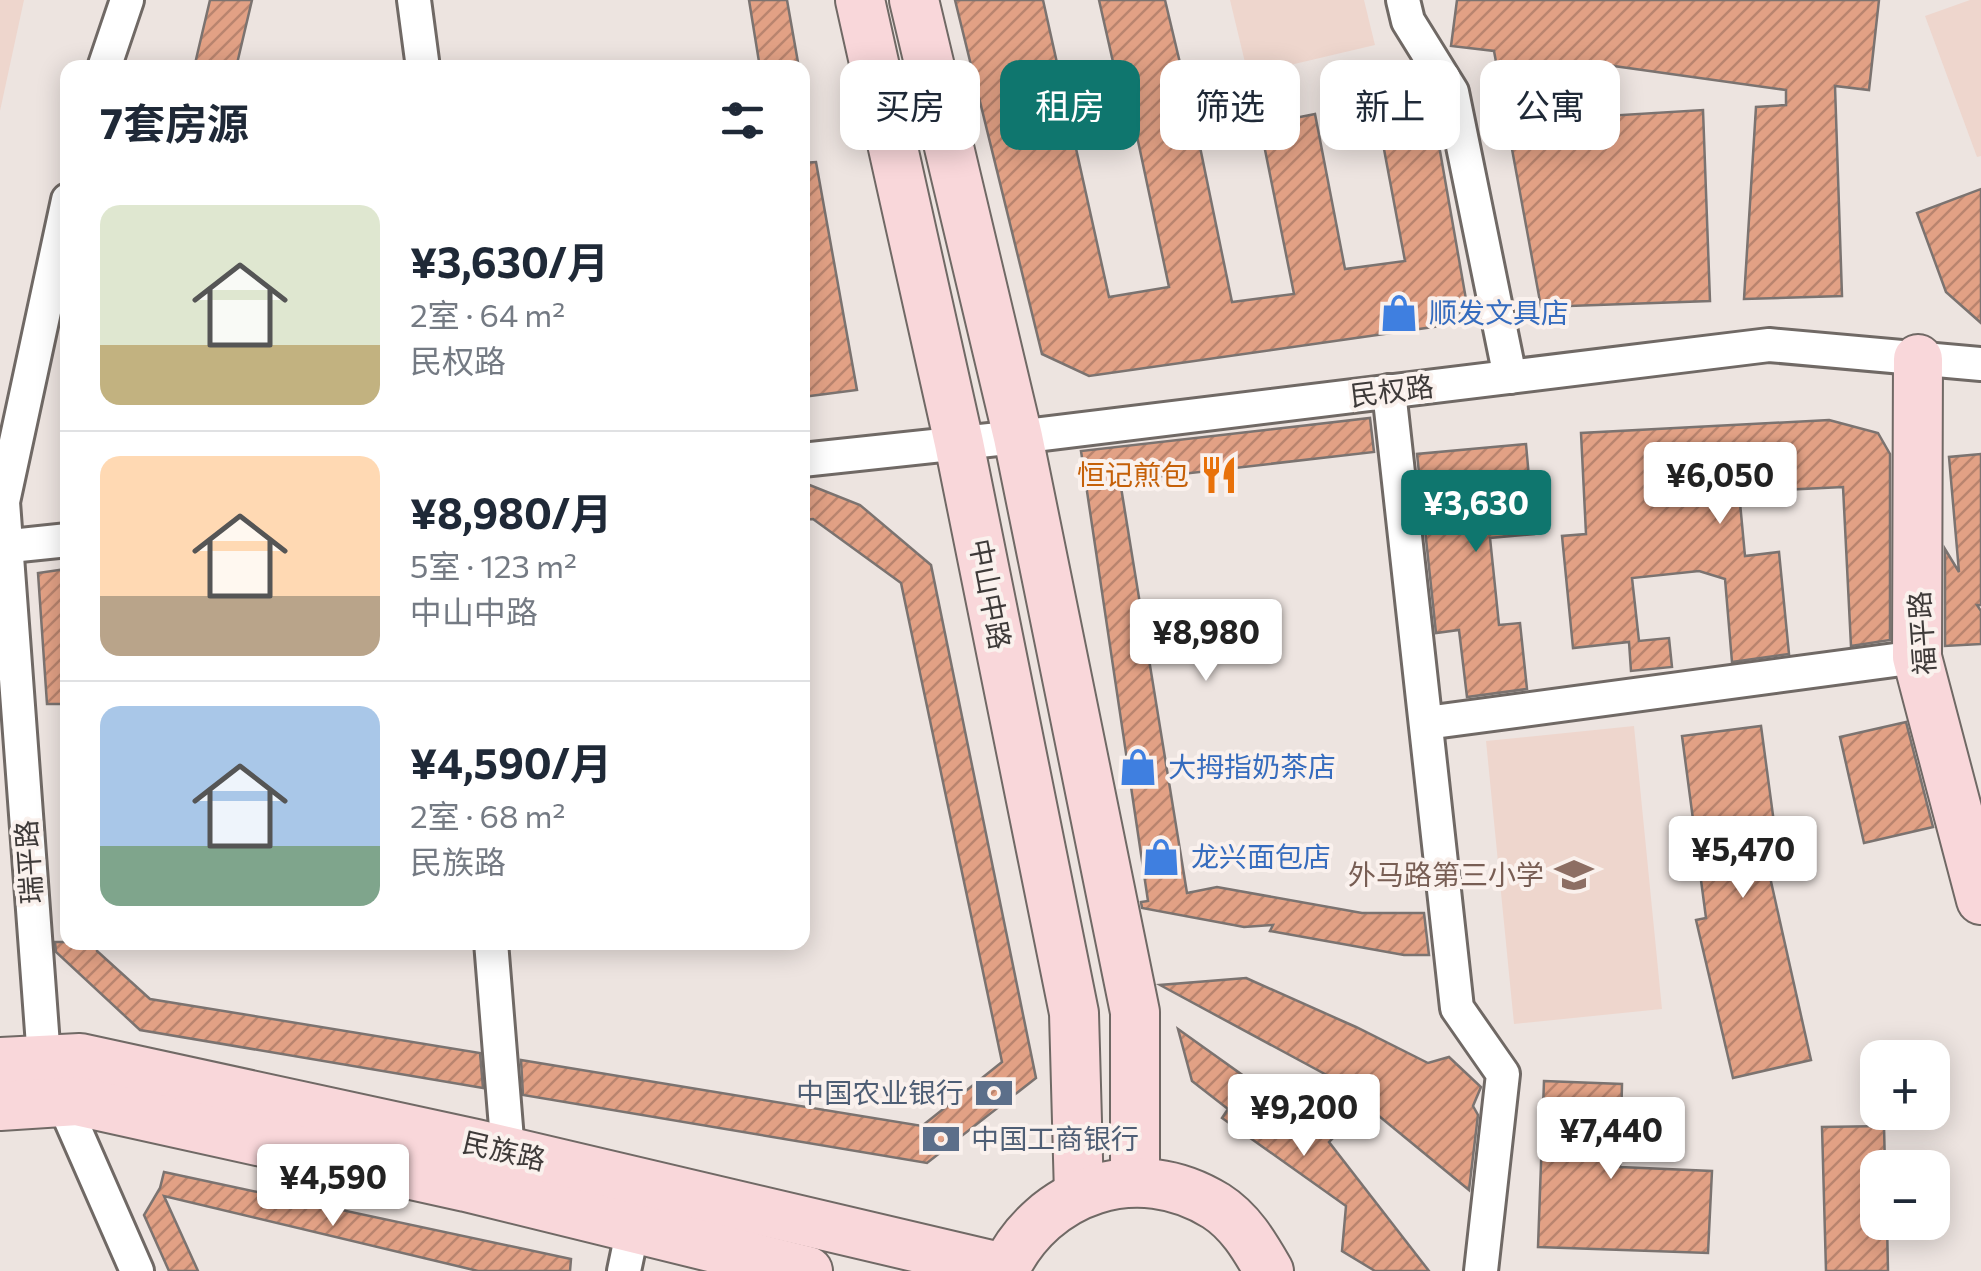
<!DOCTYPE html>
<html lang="zh">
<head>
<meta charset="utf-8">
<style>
	:root { --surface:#fff; --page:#f2f2f3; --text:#1f2937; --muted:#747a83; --line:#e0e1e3; --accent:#0f766e }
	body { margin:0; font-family:Commissioner,"Noto Sans SC",sans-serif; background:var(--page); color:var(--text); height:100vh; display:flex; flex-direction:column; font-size:38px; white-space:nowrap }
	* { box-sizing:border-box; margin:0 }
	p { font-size:32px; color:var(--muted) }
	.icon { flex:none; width:55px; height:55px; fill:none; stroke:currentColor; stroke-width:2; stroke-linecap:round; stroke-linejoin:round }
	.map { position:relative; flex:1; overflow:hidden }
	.side { position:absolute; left:60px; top:60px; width:750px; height:890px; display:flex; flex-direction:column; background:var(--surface); border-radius:20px; box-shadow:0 5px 25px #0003 }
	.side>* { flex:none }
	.hud { position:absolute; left:840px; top:60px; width:950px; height:90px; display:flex; gap:20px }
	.fabs { position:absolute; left:1860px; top:1040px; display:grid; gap:20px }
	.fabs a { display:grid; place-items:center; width:90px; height:90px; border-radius:20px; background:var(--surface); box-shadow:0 5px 25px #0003; font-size:50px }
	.price { position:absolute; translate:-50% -85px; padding:0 22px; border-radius:10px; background:#fff; color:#222; font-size:32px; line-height:65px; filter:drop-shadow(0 2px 5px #0008) }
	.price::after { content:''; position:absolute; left:50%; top:60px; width:30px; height:22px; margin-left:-15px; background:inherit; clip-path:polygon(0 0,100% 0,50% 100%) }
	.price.selected { background:var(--accent); color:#fff }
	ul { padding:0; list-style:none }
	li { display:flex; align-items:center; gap:30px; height:250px; padding:0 40px }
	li+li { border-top:2px solid var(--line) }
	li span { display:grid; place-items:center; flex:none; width:280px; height:200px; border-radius:20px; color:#555 }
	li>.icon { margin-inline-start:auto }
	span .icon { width:120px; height:120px; fill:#fffc; stroke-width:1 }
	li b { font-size:42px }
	h2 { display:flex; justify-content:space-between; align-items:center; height:120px; padding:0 40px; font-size:42px }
	.tag { padding:0 35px; border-radius:20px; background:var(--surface); box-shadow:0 5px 25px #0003; font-size:35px; line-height:90px }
	.tag.selected { background:var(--accent); color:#fff }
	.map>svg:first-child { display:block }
	.education { fill:#eed6cd }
	.building { fill:url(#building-hatch); stroke:#7b7370; stroke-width:2.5 }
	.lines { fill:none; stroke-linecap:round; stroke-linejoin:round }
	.street-casing { stroke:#706965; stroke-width:38 }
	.secondary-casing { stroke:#706965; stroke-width:52 }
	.street { stroke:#fff; stroke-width:32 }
	.secondary { stroke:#f9d7da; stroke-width:48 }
	.labels { text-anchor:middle; stroke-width:8; stroke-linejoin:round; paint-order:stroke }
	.shop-label { font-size:28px; fill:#366cbe; stroke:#faf1ed; text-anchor:start }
	.street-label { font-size:28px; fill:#3e3a39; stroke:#faf1ed }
	.food-label { font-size:28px; fill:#c56008; stroke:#faf1ed; text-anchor:end }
	.education-label { font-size:28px; fill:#785e54; stroke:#faf1ed; text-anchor:end }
	.service-label { font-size:28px; fill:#4e5e75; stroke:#faf1ed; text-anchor:end }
</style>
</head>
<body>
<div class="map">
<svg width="1981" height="1271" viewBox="0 0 1981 1271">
	<defs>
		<pattern id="building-hatch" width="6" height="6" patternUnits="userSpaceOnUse" patternTransform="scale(2.5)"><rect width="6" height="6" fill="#e2a185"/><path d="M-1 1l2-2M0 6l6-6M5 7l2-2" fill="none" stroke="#b9846e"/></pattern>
	</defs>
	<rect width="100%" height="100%" fill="#ede4e0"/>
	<g class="education">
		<polygon points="0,0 24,0 0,111"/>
		<polygon points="1230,0 1364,0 1375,45 1248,75"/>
		<polygon points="1970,0 1981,0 1981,156 1977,157 1925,16"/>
		<polygon points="1634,726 1662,1009 1514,1024 1486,741"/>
	</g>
	<g class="building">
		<polygon points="210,0 252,0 236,68 194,68"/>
		<polygon points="749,0 787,0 799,68 760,68"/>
		<polygon points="955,0 1043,0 1109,297 1169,287 1134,122 1127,124 1099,0 1165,0 1200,147 1232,302 1294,294 1260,125 1315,114 1345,269 1405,261 1374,96 1426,88 1430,94 1467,305 1447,325 1089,376 1042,354"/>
		<polygon points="1457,0 1879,0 1869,90 1835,86 1842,296 1744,299 1756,107 1786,105 1786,90 1585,62 1590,117 1703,110 1710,301 1541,307 1494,51 1451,46"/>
		<polygon points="816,162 857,390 802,397 802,163"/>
		<polygon points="1981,189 1981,323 1946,292 1917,213"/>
		<polygon points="1370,418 1374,452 1120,481 1187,893 1217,887 1362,913 1424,913 1429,955 1404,955 1270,931 1273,925 1244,927 1142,908 1141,902 1148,901 1081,451"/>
		<polygon points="1829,420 1878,433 1890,454 1890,640 1851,646 1843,487 1739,492 1745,556 1779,552 1789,654 1732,662 1725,579 1699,571 1632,578 1639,641 1669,638 1672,667 1631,671 1629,642 1573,648 1562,536 1586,534 1581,433"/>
		<polygon points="1526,444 1534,534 1490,538 1499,625 1520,623 1527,689 1467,697 1459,630 1436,633 1417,454"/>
		<polygon points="1981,454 1981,605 1977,605 1981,611 1981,644 1945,646 1945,549 1959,572 1949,457"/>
		<polygon points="802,482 860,505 931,565 1036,1078 927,1163 523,1095 521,1060 922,1126 1002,1062 901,583 813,519 802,520"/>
		<polygon points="66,569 68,704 47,704 38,573"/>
		<polygon points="1906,722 1933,827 1864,843 1840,737"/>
		<polygon points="1761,726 1781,875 1770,877 1811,1060 1733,1078 1696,920 1706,918 1682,736"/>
		<polygon points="55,942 97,942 97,951 150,999 480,1053 483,1088 140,1030 56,952"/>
		<polygon points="1246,978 1356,1027 1428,1063 1449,1057 1481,1087 1473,1106 1478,1115 1469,1190 1334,1079 1160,985"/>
		<polygon points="1178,1029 1332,1139 1329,1142 1429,1271 1375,1271 1342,1251 1346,1206 1222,1118 1228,1109 1192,1081"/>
		<polygon points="1544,1081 1622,1084 1620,1167 1712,1171 1708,1253 1538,1247"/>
		<polygon points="1884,1126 1885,1168 1878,1168 1878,1222 1887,1222 1888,1271 1826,1271 1822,1127"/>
		<polygon points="164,1172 571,1259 570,1271 478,1271 164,1196 198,1271 169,1271 144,1215 160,1188"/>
	</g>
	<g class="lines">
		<g class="street-casing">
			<g id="street">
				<polyline points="414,0 423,68"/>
				<polyline points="1403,0 1408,21 1452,92 1510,377"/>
				<polyline points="104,68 127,0"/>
				<polyline points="68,200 3,502 44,1059 137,1271"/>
				<polyline points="1389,391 1457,1008 1503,1074 1481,1271"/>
				<polyline points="802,460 1018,437 1769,345 1981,364"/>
				<polyline points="0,547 68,540"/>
				<polyline points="1426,723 1917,657"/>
				<polyline points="491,942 508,1152"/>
				<polyline points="624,1271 633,1228"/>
			</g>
		</g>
		<g class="secondary-casing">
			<g id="secondary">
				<polyline points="860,0 959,443 1074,1013 1079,1194"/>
				<polyline points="914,0 1018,437 1135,1012 1135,1182"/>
				<polyline points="1918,359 1917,657 1981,900"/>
				<polyline points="0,1062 80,1058 476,1144 1004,1268"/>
				<polyline points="0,1106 77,1101 466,1187 808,1271"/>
				<path d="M 1004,1271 C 1043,1189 1137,1157 1216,1206 C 1241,1222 1255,1247 1269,1271"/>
			</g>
		</g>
		<use href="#street" class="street"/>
		<use href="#secondary" class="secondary"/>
	</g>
	<defs>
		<g id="shop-bare" transform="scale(3)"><path d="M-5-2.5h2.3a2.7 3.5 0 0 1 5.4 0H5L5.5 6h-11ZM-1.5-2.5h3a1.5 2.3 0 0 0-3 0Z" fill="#3f7fe0" stroke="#faf1ed" stroke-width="2.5" paint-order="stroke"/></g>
		<g id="restaurant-bare" transform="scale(3)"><path d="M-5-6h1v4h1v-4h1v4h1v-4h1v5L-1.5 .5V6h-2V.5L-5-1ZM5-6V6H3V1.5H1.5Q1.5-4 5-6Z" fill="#e8710a" stroke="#faf1ed" stroke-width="2.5" paint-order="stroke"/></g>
		<g id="school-bare" transform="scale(3)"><path d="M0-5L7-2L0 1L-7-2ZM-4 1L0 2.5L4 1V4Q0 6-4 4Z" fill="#8d6e63" stroke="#faf1ed" stroke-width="2.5" paint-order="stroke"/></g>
		<g id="bank-bare" transform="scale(3)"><path d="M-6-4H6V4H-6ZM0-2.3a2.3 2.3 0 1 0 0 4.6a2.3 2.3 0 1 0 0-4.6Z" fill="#5c6f8a" stroke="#faf1ed" stroke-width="2.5" paint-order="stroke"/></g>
	</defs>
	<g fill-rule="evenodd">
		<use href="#shop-bare" x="1399" y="313"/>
		<use href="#restaurant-bare" x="1219" y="475"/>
		<use href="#shop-bare" x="1138" y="767"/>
		<use href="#shop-bare" x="1161" y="857"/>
		<use href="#school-bare" x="1574" y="875"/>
		<use href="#bank-bare" x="994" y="1093"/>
		<use href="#bank-bare" x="941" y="1139"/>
	</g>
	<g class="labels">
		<g class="shop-label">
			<text x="1429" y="323">顺发文具店</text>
			<text x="1168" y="777">大拇指奶茶店</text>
			<text x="1191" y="867">龙兴面包店</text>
		</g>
		<g class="street-label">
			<text transform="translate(1392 391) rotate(-7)" y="10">民权路</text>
			<text transform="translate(990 594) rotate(79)" y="10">中山中路</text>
			<text transform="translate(1922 633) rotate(-94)" y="10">福平路</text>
			<text transform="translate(29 862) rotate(-94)" y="10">瑞平路</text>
			<text transform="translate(504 1151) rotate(13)" y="10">民族路</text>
		</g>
		<g class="food-label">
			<text x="1189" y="485">恒记煎包</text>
		</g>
		<g class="education-label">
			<text x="1544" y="885">外马路第三小学</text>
		</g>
		<g class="service-label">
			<text x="964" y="1103">中国农业银行</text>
			<text x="971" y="1149" text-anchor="start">中国工商银行</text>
		</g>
	</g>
</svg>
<div class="fabs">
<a>+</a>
<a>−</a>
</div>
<b class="price" style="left:1720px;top:527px">¥6,050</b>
<b class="price selected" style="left:1476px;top:555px">¥3,630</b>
<b class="price" style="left:1206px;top:684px">¥8,980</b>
<b class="price" style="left:1743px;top:901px">¥5,470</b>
<b class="price" style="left:1304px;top:1159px">¥9,200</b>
<b class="price" style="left:1611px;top:1182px">¥7,440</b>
<b class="price" style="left:333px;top:1229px">¥4,590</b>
<div class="hud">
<a class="tag">买房</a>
<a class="tag selected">租房</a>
<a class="tag">筛选</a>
<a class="tag">新上</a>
<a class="tag">公寓</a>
</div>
<section class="side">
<h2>7套房源<svg class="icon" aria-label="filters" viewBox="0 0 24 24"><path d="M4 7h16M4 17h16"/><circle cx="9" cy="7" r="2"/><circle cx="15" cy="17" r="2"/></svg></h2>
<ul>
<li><span style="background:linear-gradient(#dfe7d0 70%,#c2b280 0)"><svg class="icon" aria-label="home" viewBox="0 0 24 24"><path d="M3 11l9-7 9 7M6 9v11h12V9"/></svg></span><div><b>¥3,630/月</b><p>2室 · 64 m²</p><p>民权路</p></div></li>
<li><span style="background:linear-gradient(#ffd9b3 70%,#b9a48a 0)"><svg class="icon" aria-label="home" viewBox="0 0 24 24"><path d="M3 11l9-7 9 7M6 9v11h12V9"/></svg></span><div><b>¥8,980/月</b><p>5室 · 123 m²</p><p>中山中路</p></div></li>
<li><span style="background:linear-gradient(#a9c7e8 70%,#7fa58c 0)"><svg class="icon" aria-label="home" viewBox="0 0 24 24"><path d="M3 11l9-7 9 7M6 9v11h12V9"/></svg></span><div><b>¥4,590/月</b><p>2室 · 68 m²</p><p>民族路</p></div></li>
</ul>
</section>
</div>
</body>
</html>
